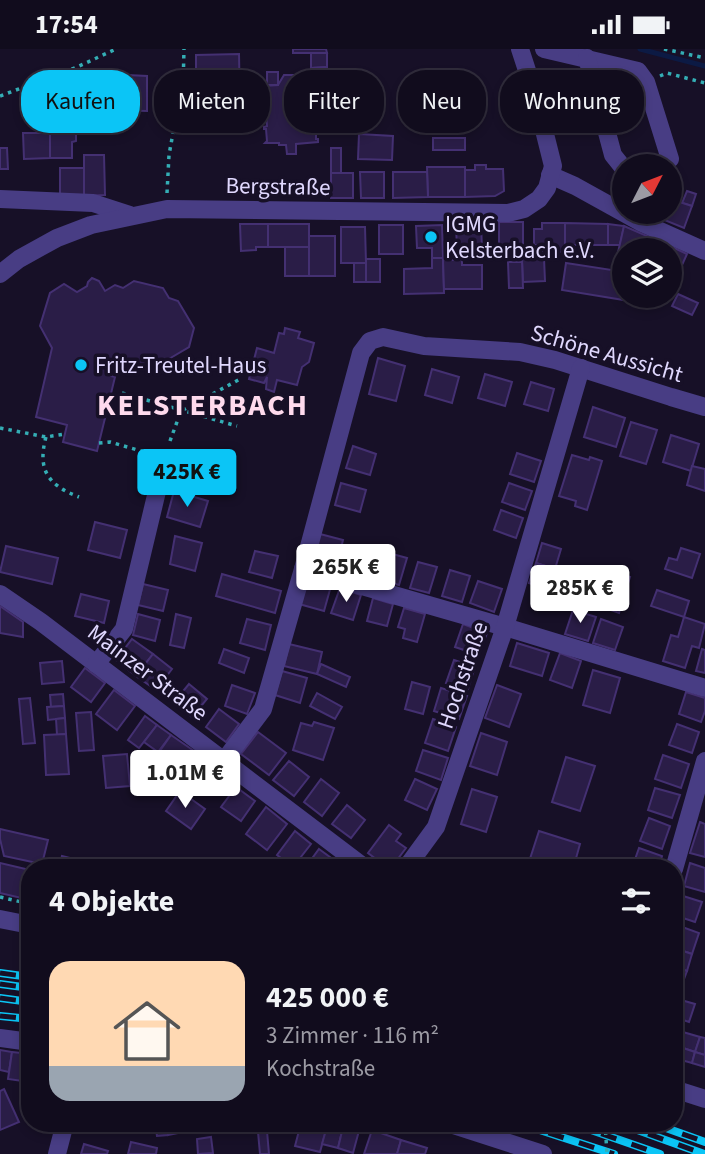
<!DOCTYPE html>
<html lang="de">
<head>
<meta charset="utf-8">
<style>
	:root { --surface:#110c1d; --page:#1e1a2a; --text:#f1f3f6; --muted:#9c9ba4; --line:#302c3b; --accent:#0bc5f6 }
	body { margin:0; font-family:"Source Sans 3",sans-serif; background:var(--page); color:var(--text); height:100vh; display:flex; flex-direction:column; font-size:26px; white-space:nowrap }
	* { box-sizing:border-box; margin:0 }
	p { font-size:23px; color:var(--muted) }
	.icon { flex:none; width:38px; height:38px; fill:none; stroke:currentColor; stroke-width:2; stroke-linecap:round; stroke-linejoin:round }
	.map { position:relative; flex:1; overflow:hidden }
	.panel { position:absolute; left:21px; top:810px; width:662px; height:273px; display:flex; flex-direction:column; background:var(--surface); border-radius:28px; box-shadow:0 4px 10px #0003,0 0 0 2px var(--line) }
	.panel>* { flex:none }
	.top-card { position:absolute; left:21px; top:21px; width:663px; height:63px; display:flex; gap:14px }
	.needle { width:46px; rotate:48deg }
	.fabs { position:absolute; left:612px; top:105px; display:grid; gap:14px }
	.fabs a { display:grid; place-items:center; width:70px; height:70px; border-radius:50%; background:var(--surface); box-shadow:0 4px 10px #0003,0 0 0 2px var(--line); font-size:35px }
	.price { position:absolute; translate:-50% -60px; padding:0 16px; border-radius:7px; background:#fff; color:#222; font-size:23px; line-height:46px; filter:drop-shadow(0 2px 4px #0008) }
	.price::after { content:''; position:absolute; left:50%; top:42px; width:21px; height:16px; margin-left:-10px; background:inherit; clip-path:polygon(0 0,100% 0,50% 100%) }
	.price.active { background:var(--accent); color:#111 }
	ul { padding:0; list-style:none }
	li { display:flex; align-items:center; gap:21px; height:175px; padding:0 28px }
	li span { display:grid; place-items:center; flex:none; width:196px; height:140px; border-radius:21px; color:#555 }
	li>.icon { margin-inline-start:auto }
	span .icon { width:84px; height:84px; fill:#fffc; stroke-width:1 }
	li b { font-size:30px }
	h2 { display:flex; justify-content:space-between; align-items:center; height:84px; padding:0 28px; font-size:30px }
	.tag { padding:0 24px; border-radius:28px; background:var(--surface); box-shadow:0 4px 10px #0003,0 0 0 2px var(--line); font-size:24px; line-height:63px }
	.tag.active { background:var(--accent); color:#111 }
	.status { display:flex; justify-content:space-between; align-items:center; height:49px; padding:0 35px; background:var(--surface); direction:ltr }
	.status svg { height:19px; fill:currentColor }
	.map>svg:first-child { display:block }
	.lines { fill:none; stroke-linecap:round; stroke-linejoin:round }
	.stream { stroke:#0c1a44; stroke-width:5 }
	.building { fill:#2a1d47; stroke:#443072; stroke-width:2 }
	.path { stroke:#34aeb5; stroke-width:3.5; stroke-dasharray:3.5 5; stroke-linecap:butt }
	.minor { stroke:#483d84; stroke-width:18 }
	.rail-casing { stroke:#0bc5f6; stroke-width:8 }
	.rail { stroke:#171027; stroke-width:5; stroke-dasharray:16; stroke-linecap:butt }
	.path-bridge { stroke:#34aeb5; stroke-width:3.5; stroke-dasharray:3.5 5; stroke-linecap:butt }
	.poi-dot { fill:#0bc5f6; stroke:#171027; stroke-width:2.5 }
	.labels { text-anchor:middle; stroke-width:7; stroke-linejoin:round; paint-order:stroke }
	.street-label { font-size:23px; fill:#e0d8fe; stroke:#171027 }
	.poi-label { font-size:23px; fill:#e0d8fe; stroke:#171027; text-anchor:start }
	.district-label { font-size:30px; font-weight:bold; letter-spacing:2px; fill:#fedaed; stroke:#171027 }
</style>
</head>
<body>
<div class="status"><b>17:54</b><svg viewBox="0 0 49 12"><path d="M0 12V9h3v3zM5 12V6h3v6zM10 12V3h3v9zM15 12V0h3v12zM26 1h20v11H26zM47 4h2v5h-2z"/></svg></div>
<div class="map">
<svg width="705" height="1105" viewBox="0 0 705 1105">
	<rect width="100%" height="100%" fill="#171027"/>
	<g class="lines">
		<polyline class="stream" points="640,0 705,17"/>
	</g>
	<g class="building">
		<polygon points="293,0 326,0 327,4 293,4"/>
		<polygon points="311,4 327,4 327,18 311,19"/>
		<polygon points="239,5 240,56 218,56 217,36 196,36 196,6"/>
		<polygon points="327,18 328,38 331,40 331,45 328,47 328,51 314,51 314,62 317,62 317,65 315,65 315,76 317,76 317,79 316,79 316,90 318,90 318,93 296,95 296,105 287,105 286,96 279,96 279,94 265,94 267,92 266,80 264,80 264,78 267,77 266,66 264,66 264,63 266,63 266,52 264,52 263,37 278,36 284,26 295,26 301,36 312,35 311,19"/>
		<rect x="267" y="23" width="11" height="13"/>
		<polygon points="107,25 147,27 147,62 108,61 108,70 85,70 87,32 107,33"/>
		<polygon points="312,25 312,35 301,36 295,26"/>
		<polygon points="49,65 76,65 76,92 72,93 72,109 50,109"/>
		<polygon points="23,84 50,84 50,109 24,110"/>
		<polygon points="359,85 393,87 392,111 358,110"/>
		<rect x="433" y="89" width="32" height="12"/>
		<polygon points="0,99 7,99 8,120 0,120"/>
		<rect x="331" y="99" width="10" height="25"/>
		<polygon points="84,106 104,106 105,146 84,147"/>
		<polygon points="475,116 486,116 486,120 503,120 504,142 495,147 465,148 465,121 475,121"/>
		<polygon points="427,118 465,118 465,148 428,148"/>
		<rect x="60" y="119" width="24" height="28"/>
		<polygon points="360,123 384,123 384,149 361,149"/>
		<polygon points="393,123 427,123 428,148 393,149"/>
		<rect x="331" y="124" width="22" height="25"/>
		<polygon points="687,142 696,145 692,157 682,154"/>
		<polygon points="670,150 692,157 684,179 662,170 665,163 670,163"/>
		<polygon points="499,173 523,173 523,197 520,196 520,201 499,201"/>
		<polygon points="542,174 565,174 565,203 542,202 542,196 534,196 534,180 542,180"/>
		<polygon points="565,174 608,175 608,196 565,196"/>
		<polygon points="240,175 268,175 268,198 256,198 256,201 241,202"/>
		<rect x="268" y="175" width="41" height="23"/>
		<polygon points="608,175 624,177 620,196 608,196"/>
		<rect x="379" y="176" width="24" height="29"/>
		<polygon points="442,176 443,209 432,209 432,199 417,199 416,177"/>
		<polygon points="481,176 482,199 457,200 456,177"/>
		<polygon points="624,177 654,190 652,201 625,201 625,223 614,221"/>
		<polygon points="341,178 365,178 366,214 341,214"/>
		<rect x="309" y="187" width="26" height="40"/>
		<polygon points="664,194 687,205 677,227 670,223 670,201 660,201"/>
		<rect x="285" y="198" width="24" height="29"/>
		<polygon points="432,209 443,209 444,244 404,245 404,220 432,219"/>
		<polygon points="544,209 545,232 523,233 522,210"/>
		<rect x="366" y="210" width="14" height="23"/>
		<polygon points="443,211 462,211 462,216 482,216 482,240 444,240"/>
		<polygon points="508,213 522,213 523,239 509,239"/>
		<rect x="354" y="214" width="12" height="19"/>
		<polygon points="566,214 625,223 625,247 643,247 642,254 562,241"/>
		<polygon points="92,229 99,232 105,242 115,236 123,239 134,232 163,239 169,249 178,252 194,279 189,298 162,314 154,311 143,319 115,311 111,327 115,328 97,402 63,393 67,376 36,368 52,299 40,277 50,244 64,235 77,243 87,237 88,233"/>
		<polygon points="678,245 698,254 692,266 672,257"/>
		<polygon points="285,279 300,283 298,289 314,294 309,313 302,318 297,336 277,331 274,343 266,340 267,328 264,334 249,330 257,299 274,304 279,284 284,285"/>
		<polygon points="378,309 405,317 396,352 369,345"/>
		<polygon points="432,320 459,328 452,354 425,346"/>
		<polygon points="485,325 512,333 505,357 478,349"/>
		<polygon points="531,333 554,340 548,362 524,355"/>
		<polygon points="593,358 625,369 616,398 584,388"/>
		<polygon points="631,373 657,381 646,415 620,407"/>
		<polygon points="671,386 699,395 691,422 663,413"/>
		<polygon points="353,397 376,405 370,426 346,419"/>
		<polygon points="517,404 541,412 534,433 510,425"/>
		<polygon points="572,406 589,411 590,408 602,412 587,461 575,457 576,452 559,447"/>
		<polygon points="177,412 198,419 192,439 171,432"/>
		<polygon points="692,417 705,420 705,442 687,436"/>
		<polygon points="341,434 366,441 360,463 335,456"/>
		<polygon points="509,434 532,442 525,461 502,453"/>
		<polygon points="174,442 208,452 200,478 167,468"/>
		<polygon points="501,461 523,469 516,489 494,481"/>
		<polygon points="95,473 127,481 120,509 88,501"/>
		<polygon points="320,485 343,491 336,519 312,512"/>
		<polygon points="175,487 202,494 195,522 170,515"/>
		<polygon points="542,494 561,500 555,520 536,514"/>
		<polygon points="6,497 58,509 52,535 0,523"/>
		<polygon points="352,497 372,503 366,525 346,520"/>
		<polygon points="681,499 700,505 692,529 665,520 669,509 677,511"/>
		<polygon points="255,502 278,507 272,529 249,523"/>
		<polygon points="385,503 407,509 399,536 377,530"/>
		<polygon points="418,513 437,518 429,544 410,539"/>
		<polygon points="536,514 555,520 548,540 529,534"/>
		<polygon points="450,521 470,527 462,553 442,547"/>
		<polygon points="616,524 630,528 619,564 605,559"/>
		<polygon points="222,525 281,542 275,564 216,547"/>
		<polygon points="305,530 331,537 324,562 299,555"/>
		<polygon points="478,532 502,540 494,563 470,554"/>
		<polygon points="143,535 168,541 163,562 138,556"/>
		<polygon points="340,539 361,546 353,571 331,564"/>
		<polygon points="657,541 689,552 684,568 651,557"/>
		<polygon points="81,545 109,552 104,574 75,567"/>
		<polygon points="373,549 393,555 387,577 367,572"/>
		<polygon points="0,557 23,573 23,588 0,584"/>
		<polygon points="404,559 425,565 417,593 403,589 405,580 398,578"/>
		<polygon points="573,561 596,568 588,592 565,585"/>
		<polygon points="138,565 160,571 155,592 133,586"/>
		<polygon points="176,565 191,569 184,599 170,596"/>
		<polygon points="684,568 705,575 699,599 692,597 685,619 663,612 671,586 678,588"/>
		<polygon points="247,570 271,576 265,601 240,594"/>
		<polygon points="601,570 623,578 615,601 593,594"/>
		<polygon points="463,575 487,584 479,606 455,598"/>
		<polygon points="132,590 153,605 136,627 116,611"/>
		<polygon points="517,594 549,604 542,627 510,617"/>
		<polygon points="289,595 322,603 317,625 284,617"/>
		<polygon points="224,600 249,609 244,624 219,614"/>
		<polygon points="702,600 705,601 705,624 696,622"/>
		<polygon points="560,604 581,612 572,639 550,631"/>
		<polygon points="153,605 172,620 156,641 136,627"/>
		<polygon points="454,611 475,618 468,640 446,634"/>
		<polygon points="62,612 64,633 42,635 40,614"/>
		<polygon points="321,615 350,628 346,638 317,625"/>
		<polygon points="85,619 105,634 91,653 71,638"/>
		<polygon points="593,621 620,629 610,664 583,656"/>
		<polygon points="282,622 307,629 300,654 275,646"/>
		<polygon points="412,633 430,638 423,665 405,660"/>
		<polygon points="189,635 207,650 192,668 174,653"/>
		<polygon points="232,636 255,644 247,665 225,657"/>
		<polygon points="497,636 521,645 509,678 485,669"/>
		<polygon points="441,639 467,647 459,670 434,662"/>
		<polygon points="114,641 135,657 117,681 96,665"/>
		<polygon points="686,643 705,649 705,662 701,673 679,665"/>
		<polygon points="317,644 342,658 335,670 310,657"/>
		<polygon points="63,645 64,657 51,658 50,646"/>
		<polygon points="30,649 35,694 23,695 19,650"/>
		<polygon points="64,657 65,669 48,671 47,658"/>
		<polygon points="219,660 239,675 226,693 206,678"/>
		<polygon points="91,663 94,701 79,702 76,664"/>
		<polygon points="145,667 157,676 139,699 128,691"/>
		<polygon points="65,669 66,685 57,686 56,670"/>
		<polygon points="433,670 456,678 448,702 425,694"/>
		<polygon points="314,673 334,679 323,711 293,701 301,674 312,677"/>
		<polygon points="677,675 699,683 692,704 669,696"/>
		<polygon points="157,676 171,686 158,703 144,693"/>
		<polygon points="258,683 286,704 269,726 241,705"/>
		<polygon points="481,684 507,693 497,726 470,717"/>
		<polygon points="66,685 69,725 46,726 44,686"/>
		<polygon points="171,686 194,702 177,725 155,709"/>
		<polygon points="423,701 448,709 441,731 416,722"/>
		<polygon points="127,705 130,737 106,739 103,707"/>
		<polygon points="663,706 689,715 681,739 655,730"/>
		<polygon points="566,708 595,717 580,762 552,753"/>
		<polygon points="201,710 221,725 206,745 186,731"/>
		<polygon points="289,712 309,728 294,747 273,731"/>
		<polygon points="321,730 339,744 322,767 304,753"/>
		<polygon points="415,730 437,740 427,761 405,751"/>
		<polygon points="236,738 255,752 241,772 221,758"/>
		<polygon points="655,739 680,746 672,769 648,761"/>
		<polygon points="472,740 497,748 486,783 461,775"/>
		<polygon points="180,742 205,760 191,780 166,762"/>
		<polygon points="347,756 365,771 351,789 332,775"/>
		<polygon points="266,758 287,775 267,801 246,785"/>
		<polygon points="649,769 670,777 662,800 640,792"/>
		<polygon points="700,773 705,775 705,808 690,804"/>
		<polygon points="389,776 401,785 396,792 406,799 391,819 388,819 368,804"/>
		<polygon points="0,780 48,791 42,815 4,807 0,790"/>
		<polygon points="295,782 311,795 293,818 277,806"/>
		<polygon points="539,782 580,795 575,813 584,816 583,819 527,819"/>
		<polygon points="639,799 662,807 658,819 632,819"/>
		<polygon points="319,800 338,814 334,819 305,819"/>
		<polygon points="62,807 109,819 59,819"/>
		<polygon points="275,809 276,819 248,819 247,811"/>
		<polygon points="0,814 30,821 30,851 0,844"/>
		<polygon points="690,814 705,819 705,843 684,837"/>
		<polygon points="680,846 702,853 695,873 674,866"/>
		<polygon points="674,875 699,884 692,905 674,899"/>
		<polygon points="674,899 692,905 687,922 674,918"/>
		<polygon points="674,918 687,922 680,941 674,939"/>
		<polygon points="674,949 695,955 689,973 674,968"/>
		<polygon points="676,981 700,988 695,1003 674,996 674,983"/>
		<polygon points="700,988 705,989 705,1006 695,1003"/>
		<polygon points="674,996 695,1003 692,1014 674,1009"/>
		<polygon points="0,1001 12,1003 9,1023 0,1021"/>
		<polygon points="12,1003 30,1005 30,1033 8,1030"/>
		<polygon points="695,1003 705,1006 705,1018 692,1014"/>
		<polygon points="4,1040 19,1073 0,1081 0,1042"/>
		<polygon points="155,1074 166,1074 168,1086 157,1087"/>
		<polygon points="166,1074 186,1074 188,1082 168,1086"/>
		<polygon points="301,1074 328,1074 320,1103 295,1097"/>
		<polygon points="328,1074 344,1074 338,1099 322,1095"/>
		<polygon points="344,1074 360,1078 353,1104 338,1099"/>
		<polygon points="372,1081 401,1091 397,1105 364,1105"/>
		<polygon points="267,1082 269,1105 260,1105 258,1083"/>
		<polygon points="211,1088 213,1104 198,1105 197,1090"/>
		<polygon points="401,1091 427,1099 425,1105 397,1105"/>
		<polygon points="131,1093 157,1099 156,1105 128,1105"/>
		<polygon points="84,1095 108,1102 107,1105 81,1105"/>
	</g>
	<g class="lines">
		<g class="path">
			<polyline points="664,0 705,9"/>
			<polyline points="660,27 667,24 705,34"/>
			<polyline points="0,47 77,18 116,0"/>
			<polyline points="167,144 169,106 177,62 183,38 184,0"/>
			<polyline points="122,344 237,377"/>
			<polyline points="0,379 46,388 65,385"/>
			<path d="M 46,388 C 37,421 48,436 79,448"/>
			<polyline points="170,392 181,362 242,329"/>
			<polyline points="99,394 110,393 148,404"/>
			<polyline points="0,848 30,855"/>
		</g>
		<g class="minor">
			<polyline points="544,0 638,22 646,33 670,110 654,117"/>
			<polyline points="587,9 613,106 625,121"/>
			<polyline points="550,126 575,137 640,173 705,202"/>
			<polyline points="0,150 93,154 130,166"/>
			<polyline points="0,225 19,210 57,189 91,176 167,160 508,164 524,160 539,150 547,139 553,117 536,49 520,0"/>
			<polyline points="303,520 505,578 705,639"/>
			<polyline points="0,545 41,573 365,819"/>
			<polyline points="96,615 124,580 165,409"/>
			<polyline points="224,712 263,660 303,520 361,304 370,292 383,288 424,297 520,303 555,311 671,348 705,358"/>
			<polyline points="406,819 436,778 505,578 581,319"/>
			<polyline points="674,820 705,712"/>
			<polyline points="0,870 30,876"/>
			<polyline points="0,989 30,993"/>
			<polyline points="674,1040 705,1050"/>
			<polyline points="447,1074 543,1105"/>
			<polyline points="57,1105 65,1074"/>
		</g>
		<g class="rail-casing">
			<g id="rail">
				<polyline points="0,924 30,928"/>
				<polyline points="0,935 30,939"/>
				<polyline points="0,949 30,953"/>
				<polyline points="0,967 30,970"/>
				<polyline points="518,1074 614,1105"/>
				<polyline points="571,1074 660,1105"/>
				<polyline points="618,1074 704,1105"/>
				<polyline points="652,1074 705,1093"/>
			</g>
		</g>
		<use href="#rail" class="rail"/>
		<polyline class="path-bridge" points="605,1074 607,1105"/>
	</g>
	<g class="poi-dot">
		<circle cx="431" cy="188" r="7"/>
		<circle cx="81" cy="316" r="7"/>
	</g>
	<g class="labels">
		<g class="street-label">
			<text transform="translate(278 137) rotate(1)" y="8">Bergstraße</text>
			<text transform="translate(607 304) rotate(16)" y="8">Schöne Aussicht</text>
			<text transform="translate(148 623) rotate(37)" y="8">Mainzer Straße</text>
			<text transform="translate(462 626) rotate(-71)" y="8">Hochstraße</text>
		</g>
		<g class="poi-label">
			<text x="445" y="183">IGMG<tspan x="445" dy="26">Kelsterbach e.V.</tspan></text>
			<text x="95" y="324">Fritz-Treutel-Haus</text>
		</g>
		<g class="district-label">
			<text x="203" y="366">KELSTERBACH</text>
		</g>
	</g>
</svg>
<div class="fabs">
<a><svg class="needle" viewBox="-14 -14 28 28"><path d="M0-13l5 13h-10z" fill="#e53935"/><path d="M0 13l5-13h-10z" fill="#9c9ba4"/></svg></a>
<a><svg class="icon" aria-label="layers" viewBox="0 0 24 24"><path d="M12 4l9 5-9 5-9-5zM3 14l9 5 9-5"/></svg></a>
</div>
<b class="price active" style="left:187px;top:460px">425K €</b>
<b class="price" style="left:346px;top:555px">265K €</b>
<b class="price" style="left:580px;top:576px">285K €</b>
<b class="price" style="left:185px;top:761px">1.01M €</b>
<div class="top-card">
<a class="tag active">Kaufen</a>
<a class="tag">Mieten</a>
<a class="tag">Filter</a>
<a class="tag">Neu</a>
<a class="tag">Wohnung</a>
</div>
<section class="panel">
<h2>4 Objekte<svg class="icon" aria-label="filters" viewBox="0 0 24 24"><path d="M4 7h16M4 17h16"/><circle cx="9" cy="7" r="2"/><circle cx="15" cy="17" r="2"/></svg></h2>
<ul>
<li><span style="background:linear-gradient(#ffd9b3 75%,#9aa5b1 0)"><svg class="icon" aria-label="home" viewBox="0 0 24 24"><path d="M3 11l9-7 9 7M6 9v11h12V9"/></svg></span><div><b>425 000 €</b><p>3 Zimmer · 116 m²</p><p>Kochstraße</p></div></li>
</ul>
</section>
</div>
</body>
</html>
